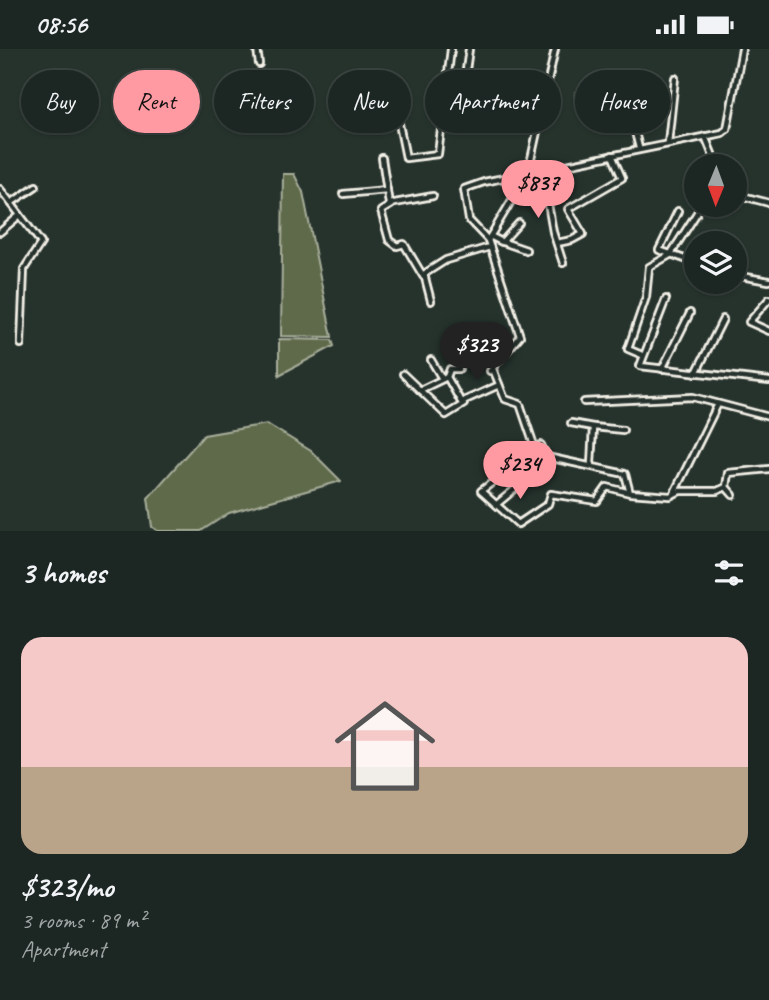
<!DOCTYPE html>
<html lang="en">
<head>
<meta charset="utf-8">
<style>
	:root { --surface:#1c2622; --page:#29322f; --text:#f1f3f6; --muted:#a0a5a5; --line:#3a4340; --accent:#ff9aa2 }
	body { margin:0; font-family:Caveat,sans-serif; background:var(--page); color:var(--text); height:100vh; display:flex; flex-direction:column; font-size:26px; white-space:nowrap }
	* { box-sizing:border-box; margin:0 }
	p { font-size:23px; color:var(--muted) }
	.icon { flex:none; width:38px; height:38px; fill:none; stroke:currentColor; stroke-width:2; stroke-linecap:round; stroke-linejoin:round }
	.map { position:relative; height:482px; overflow:hidden }
	.drawer { display:flex; flex-direction:column; background:var(--surface); flex:1 }
	.drawer>* { flex:none }
	.top-card { position:absolute; left:21px; top:21px; width:728px; height:63px; display:flex; gap:14px }
	.needle { width:46px; rotate:181deg }
	.fabs { position:absolute; left:684px; top:105px; display:grid; gap:14px }
	.fabs a { display:grid; place-items:center; width:63px; height:63px; border-radius:50%; background:var(--surface); box-shadow:0 2px 5px #0004,0 0 0 2px var(--line); font-size:35px }
	.price { position:absolute; translate:-50% -60px; padding:0 16px; border-radius:24px; background:var(--accent); color:#111; font-size:23px; line-height:46px; filter:drop-shadow(0 2px 4px #0008) }
	.price::after { content:''; position:absolute; left:50%; top:42px; width:21px; height:16px; margin-left:-10px; background:inherit; clip-path:polygon(0 0,100% 0,50% 100%) }
	.price.selected { background:#222; color:#fff }
	ul { padding:0; list-style:none }
	li { display:grid; align-content:center; gap:14px; height:371px; padding:0 21px }
	li+li { border-top:2px solid var(--line) }
	li span { display:grid; place-items:center; height:217px; border-radius:21px; color:#555 }
	li>.icon { margin-inline-start:auto }
	span .icon { width:126px; height:126px; fill:#fffc; stroke-width:1 }
	li b { font-size:30px }
	h2 { display:flex; justify-content:space-between; align-items:center; height:84px; padding:0 21px; font-size:30px }
	.pill { padding:0 24px; border-radius:32px; background:var(--surface); box-shadow:0 2px 5px #0004,0 0 0 2px var(--line); font-size:24px; line-height:63px }
	.pill.selected { background:var(--accent); color:#111 }
	.status { display:flex; justify-content:space-between; align-items:center; height:49px; padding:0 35px; background:var(--surface); direction:ltr }
	.status svg { height:19px; fill:currentColor }
	.map>svg:first-child { display:block }
	.green { fill:#5e6b4c; stroke:#a9ae9a; stroke-width:2 }
	.lines { fill:none; stroke-linecap:round; stroke-linejoin:round }
	.minor-casing { stroke:#f4f1e8; stroke-width:10 }
	.minor { stroke:#26332d; stroke-width:4.5 }
</style>
</head>
<body>
<div class="status"><b>08:56</b><svg viewBox="0 0 49 12"><path d="M0 12V9h3v3zM5 12V6h3v6zM10 12V3h3v9zM15 12V0h3v12zM26 1h20v11H26zM47 4h2v5h-2z"/></svg></div>
<div class="map">
<svg width="769" height="482" viewBox="0 0 769 482">
	<rect width="100%" height="100%" fill="#26332d"/>
	<filter id="ink" filterUnits="userSpaceOnUse"><feTurbulence type="fractalNoise" baseFrequency=".0143" numOctaves="2"/><feDisplacementMap in="SourceGraphic" scale="14" xChannelSelector="R" yChannelSelector="G"/><feConvolveMatrix kernelMatrix="1 2 1 2 8 2 1 2 1" color-interpolation-filters="sRGB"/></filter>
	<g filter="url(#ink)">
		<g class="green">
			<polygon points="283,125 294,125 303,143 332,288 281,287"/>
			<polygon points="279,290 332,291 334,297 279,326"/>
			<polygon points="267,375 311,402 341,432 229,464 201,482 158,482 152,478 148,449 204,386"/>
		</g>
		<g class="lines">
			<g class="minor-casing">
				<g id="minor">
					<polyline points="257,0 259,15"/>
					<polyline points="579,46 590,72 598,68 630,63 639,99"/>
					<polyline points="398,70 406,109 438,105 451,0"/>
					<polyline points="459,70 469,0"/>
					<polyline points="705,87 717,117"/>
					<polyline points="668,94 675,29"/>
					<polyline points="382,109 389,155 433,147"/>
					<polyline points="542,121 553,183 563,214"/>
					<polyline points="0,140 11,154 36,137"/>
					<polyline points="343,145 387,141"/>
					<polyline points="735,145 769,154"/>
					<polyline points="11,154 41,194 24,220 21,295"/>
					<polyline points="391,156 381,162 389,191 397,197 404,195 423,227"/>
					<polyline points="678,162 659,201 696,214"/>
					<polyline points="0,183 20,166"/>
					<polyline points="492,188 502,193 519,174"/>
					<polyline points="488,191 528,124 555,0"/>
					<polyline points="503,193 526,201"/>
					<polyline points="557,194 572,191 583,185 568,160 622,129 612,106"/>
					<polyline points="735,226 769,232"/>
					<polyline points="666,250 640,317 769,332"/>
					<polyline points="769,250 749,273 769,282"/>
					<polyline points="431,252 424,225 446,211 490,198"/>
					<polyline points="642,306 628,300 646,248 649,218 670,206 702,156"/>
					<polyline points="431,311 441,328"/>
					<polyline points="459,320 450,320 447,328 461,353 499,336"/>
					<polyline points="493,320 505,350 520,355 535,399"/>
					<polyline points="662,320 690,264"/>
					<polyline points="490,322 520,287 488,191 469,171 464,140 484,133 722,84 727,80 742,0"/>
					<polyline points="696,324 723,270"/>
					<polyline points="403,325 446,366 464,355"/>
					<polyline points="420,341 447,328"/>
					<polyline points="584,353 693,348 769,368"/>
					<polyline points="571,374 593,378 591,415"/>
					<polyline points="593,378 623,381"/>
					<polyline points="726,438 728,424 769,420"/>
					<polyline points="675,442 718,355"/>
					<polyline points="630,444 625,425 547,408 541,396 481,442 518,475 548,455 551,445 597,452 607,438 630,444 670,447 680,442 717,442 726,438 733,446"/>
					<polyline points="497,455 527,430"/>
				</g>
			</g>
			<use href="#minor" class="minor"/>
		</g>
	</g>
</svg>
<div class="fabs">
<a><svg class="needle" viewBox="-14 -14 28 28"><path d="M0-13l5 13h-10z" fill="#e53935"/><path d="M0 13l5-13h-10z" fill="#a0a5a5"/></svg></a>
<a><svg class="icon" aria-label="layers" viewBox="0 0 24 24"><path d="M12 4l9 5-9 5-9-5zM3 14l9 5 9-5"/></svg></a>
</div>
<b class="price" style="left:538px;top:171px">$837</b>
<b class="price selected" style="left:477px;top:333px">$323</b>
<b class="price" style="left:520px;top:452px">$234</b>
<div class="top-card">
<a class="pill">Buy</a>
<a class="pill selected">Rent</a>
<a class="pill">Filters</a>
<a class="pill">New</a>
<a class="pill">Apartment</a>
<a class="pill">House</a>
</div>
</div>
<section class="drawer">
<h2>3 homes<svg class="icon" aria-label="filters" viewBox="0 0 24 24"><path d="M4 7h16M4 17h16"/><circle cx="9" cy="7" r="2"/><circle cx="15" cy="17" r="2"/></svg></h2>
<ul>
<li><span style="background:linear-gradient(#f6c9c9 60%,#b9a48a 0)"><svg class="icon" aria-label="home" viewBox="0 0 24 24"><path d="M3 11l9-7 9 7M6 9v11h12V9"/></svg></span><div><b>$323/mo</b><p>3 rooms · 89 m²</p><p>Apartment</p></div></li>
</ul>
</section>
</body>
</html>
